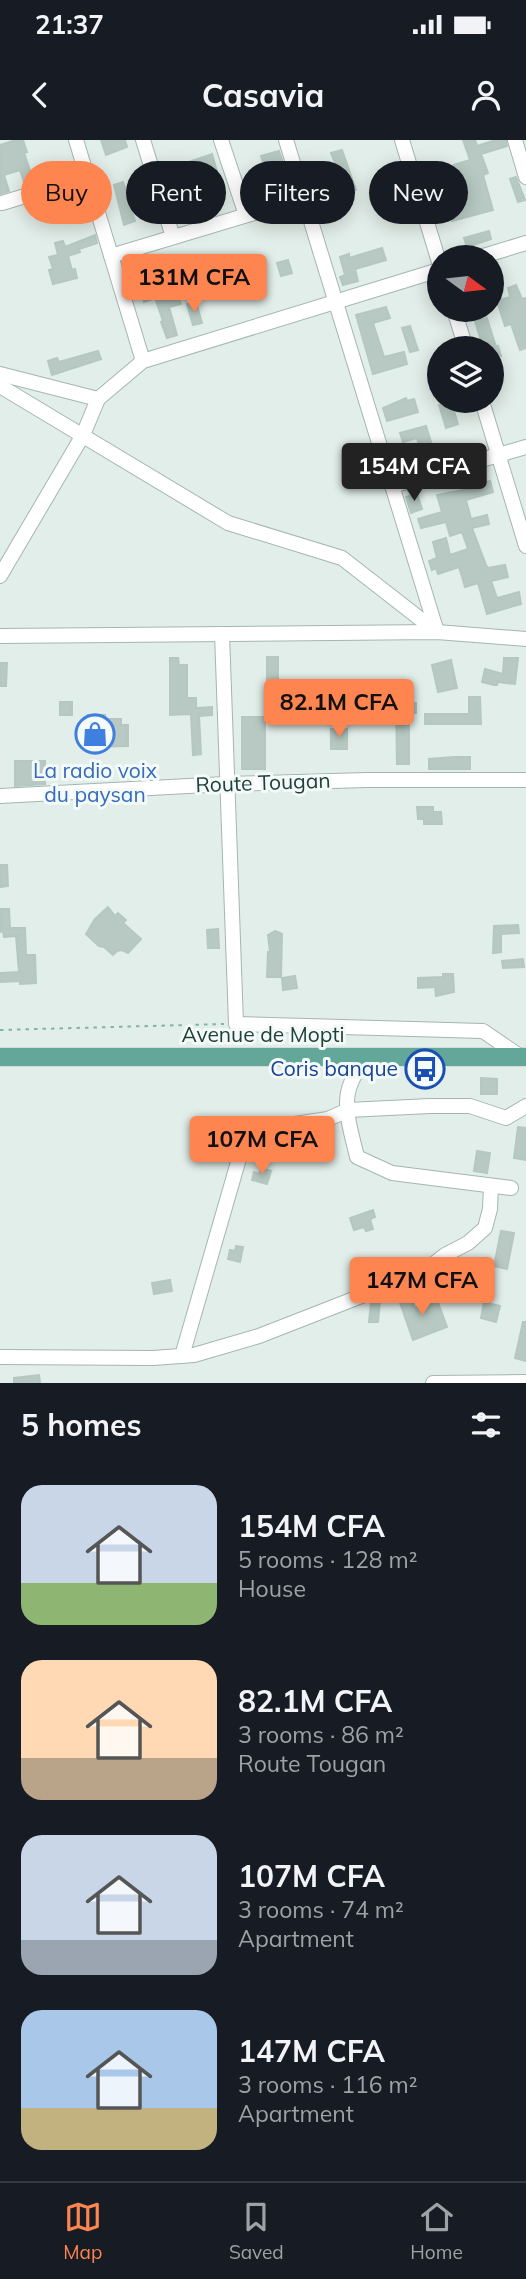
<!DOCTYPE html>
<html lang="en">
<head>
<meta charset="utf-8">
<style>
	:root { --surface:#171b24; --page:#242831; --text:#f1f3f6; --muted:#9ea1a6; --line:#363941; --accent:#fe8550 }
	body { margin:0; font-family:Mulish,sans-serif; background:var(--page); color:var(--text); height:100vh; display:flex; flex-direction:column; font-size:26px; white-space:nowrap }
	* { box-sizing:border-box; margin:0 }
	p { font-size:23px; color:var(--muted) }
	.icon { flex:none; width:38px; height:38px; fill:none; stroke:currentColor; stroke-width:2; stroke-linecap:round; stroke-linejoin:round }
	.map { position:relative; height:1243px; overflow:hidden }
	.details { display:flex; flex-direction:column; background:var(--surface); flex:1 }
	.details>* { flex:none }
	.guide { position:absolute; left:21px; top:21px; width:485px; height:63px; display:flex; gap:14px }
	.needle { width:46px; rotate:105deg }
	.buttons { position:absolute; left:427px; top:105px; display:grid; gap:14px }
	.buttons a { display:grid; place-items:center; width:77px; height:77px; border-radius:50%; background:var(--surface); box-shadow:0 4px 18px #0003; font-size:35px }
	.price { position:absolute; translate:-50% -60px; padding:0 16px; border-radius:7px; background:var(--accent); color:#111; font-size:23px; line-height:46px; filter:drop-shadow(0 2px 4px #0008) }
	.price::after { content:''; position:absolute; left:50%; top:42px; width:21px; height:16px; margin-left:-10px; background:inherit; clip-path:polygon(0 0,100% 0,50% 100%) }
	.price.selected { background:#222; color:#fff }
	ul { padding:0; list-style:none }
	li { display:flex; align-items:center; gap:21px; height:175px; padding:0 21px }
	li span { display:grid; place-items:center; flex:none; width:196px; height:140px; border-radius:21px; color:#555 }
	li>.icon { margin-inline-start:auto }
	span .icon { width:84px; height:84px; fill:#fffc; stroke-width:1 }
	li b { font-size:30px }
	h2 { display:flex; justify-content:space-between; align-items:center; height:84px; padding:0 21px; font-size:30px }
	.tag { padding:0 24px; border-radius:32px; background:var(--surface); box-shadow:0 4px 18px #0003; font-size:24px; line-height:63px }
	.tag.selected { background:var(--accent); color:#111 }
	.status { display:flex; justify-content:space-between; align-items:center; height:49px; padding:0 35px; background:var(--surface); direction:ltr }
	.status svg { height:19px; fill:currentColor }
	header { display:flex; justify-content:space-between; align-items:center; height:91px; padding:0 21px; background:var(--surface); font-size:32px; font-weight:700 }
	.tabs { display:flex; justify-content:space-around; align-items:center; height:98px; border-top:2px solid var(--line); background:var(--surface); font-size:19px; color:var(--muted) }
	.tabs a { display:grid; justify-items:center; gap:4px }
	.tabs .selected { color:var(--accent) }
	.map>svg:first-child { display:block }
	.building { fill:#b7c9c2; stroke:#b4c8c1; stroke-width:2 }
	.lines { fill:none; stroke-linecap:round; stroke-linejoin:round }
	.minor-casing { stroke:#a4b6b1; stroke-width:16 }
	.major-casing { stroke:#c1cac8; stroke-width:19 }
	.path { stroke:#80b4a7; stroke-width:2; stroke-dasharray:3.5 5; stroke-linecap:butt }
	.minor { stroke:#fff; stroke-width:14 }
	.major { stroke:#63a79a; stroke-width:18 }
	.labels { text-anchor:middle; stroke-width:6; stroke-linejoin:round; paint-order:stroke }
	.shop-label { font-size:21px; fill:#366cbe; stroke:#f3faf7 }
	.street-label { font-size:21px; fill:#20403a; stroke:#f3faf7 }
	.transit-label { font-size:21px; fill:#164399; stroke:#f3faf7; text-anchor:end }
</style>
</head>
<body>
<div class="status"><b>21:37</b><svg viewBox="0 0 49 12"><path d="M0 12V9h3v3zM5 12V6h3v6zM10 12V3h3v9zM15 12V0h3v12zM26 1h20v11H26zM47 4h2v5h-2z"/></svg></div>
<header><svg class="icon" aria-label="back" viewBox="0 0 24 24"><path d="M15 5l-7 7 7 7"/></svg>Casavia<svg class="icon" aria-label="person" viewBox="0 0 24 24"><circle cx="12" cy="8" r="4"/><path d="M4 21q1-7 8-7t8 7"/></svg></header>
<div class="map">
<svg width="526" height="1243" viewBox="0 0 526 1243">
	<rect width="100%" height="100%" fill="#e2eee9"/>
	<g class="building">
		<polygon points="16,0 23,0 27,12 24,13 34,42 25,45 20,30 4,35 9,51 0,54 0,5"/>
		<polygon points="101,0 125,0 127,7 106,15"/>
		<polygon points="463,0 475,0 477,6 496,0 506,0 507,6 481,14 488,33 483,35 493,70 452,81 443,56 462,49 454,25 470,20"/>
		<polygon points="342,10 356,50 319,64 317,56 344,45 331,13"/>
		<polygon points="279,11 282,20 264,25 261,16"/>
		<polygon points="212,14 218,35 208,39 215,61 212,62 215,69 185,78 180,62 199,55 189,22"/>
		<polygon points="516,37 525,60 518,62 510,39"/>
		<polygon points="123,42 128,56 147,51 150,61 130,66 135,81 124,85 114,45"/>
		<polygon points="81,49 88,74 69,79 61,55"/>
		<polygon points="489,91 491,99 467,107 464,98"/>
		<polygon points="95,95 97,103 79,109 80,112 68,116 72,130 75,129 77,138 53,144 49,130 53,129 49,117 58,115 55,103 63,101 65,107"/>
		<polygon points="382,108 386,120 355,129 358,141 343,145 340,137 345,135 340,117 349,114 349,118"/>
		<polygon points="153,115 164,150 176,146 181,164 169,167 177,195 167,198 161,182 163,181 155,158 144,162 141,153 153,150 143,119"/>
		<polygon points="288,120 292,133 281,136 277,123"/>
		<polygon points="516,145 522,159 526,158 526,208 520,210 511,184 505,186 497,161 510,157 508,148"/>
		<polygon points="196,162 202,183 193,185 187,164"/>
		<polygon points="386,167 390,178 373,183 384,217 404,212 407,224 373,234 356,175"/>
		<polygon points="487,178 496,207 498,206 501,216 492,218 492,208 483,208 475,181"/>
		<polygon points="410,186 418,210 410,212 402,188"/>
		<polygon points="98,211 101,219 52,235 48,221 57,218 59,222"/>
		<polygon points="406,258 407,261 414,259 418,272 387,281 383,268"/>
		<polygon points="451,261 458,284 446,288 439,265"/>
		<polygon points="426,286 437,321 424,324 417,298 403,302 400,293"/>
		<polygon points="490,341 493,352 466,360 471,379 487,375 489,384 472,388 486,425 488,428 505,425 508,437 491,441 497,458 519,452 521,464 487,474 478,443 465,447 459,427 438,434 436,428 432,430 429,421 437,418 433,402 446,398 450,415 468,409 462,392 450,396 446,382 421,388 418,379 442,372 437,355 479,347 479,344"/>
		<polygon points="417,354 422,369 411,373 406,357"/>
		<rect x="267" y="517" width="11" height="58"/>
		<polygon points="170,518 178,518 179,525 187,525 187,558 196,558 196,568 212,567 212,575 199,576 201,614 193,615 191,574 170,575"/>
		<polygon points="504,518 518,518 515,544 498,542 497,545 494,545 482,542 485,529 503,534"/>
		<polygon points="451,520 457,548 438,552 432,525"/>
		<polygon points="0,523 7,523 6,546 0,546"/>
		<polygon points="469,557 480,557 481,584 425,584 425,574 469,574"/>
		<rect x="60" y="562" width="12" height="13"/>
		<polygon points="396,563 416,563 416,573 409,573 409,624 397,624"/>
		<polygon points="88,575 105,575 105,579 121,579 121,585 128,585 128,606 88,607"/>
		<rect x="242" y="577" width="23" height="52"/>
		<rect x="331" y="589" width="16" height="20"/>
		<polygon points="455,617 470,617 470,629 429,629 429,619"/>
		<polygon points="15,621 45,621 45,644 15,646"/>
		<polygon points="417,667 433,667 433,672 441,672 442,684 424,684 424,679 418,679"/>
		<polygon points="0,725 7,725 8,746 1,747"/>
		<polygon points="108,767 115,776 118,773 126,780 123,783 141,799 128,813 122,810 117,811 113,815 104,807 99,806 86,794 95,779"/>
		<polygon points="0,769 9,769 10,788 25,788 26,815 35,815 36,843 20,844 20,841 0,842 0,833 19,832 16,796 4,797 3,791 0,792"/>
		<polygon points="518,785 519,793 501,794 501,812 493,813 494,786"/>
		<polygon points="218,789 219,808 208,808 207,790"/>
		<polygon points="275,791 282,794 281,837 267,837 268,812 270,812 268,795"/>
		<polygon points="523,819 524,827 503,828 502,821"/>
		<polygon points="443,834 453,834 454,852 436,856 435,847 418,848 418,838 443,837"/>
		<polygon points="295,836 297,848 283,850 282,838"/>
		<polygon points="481,938 497,939 497,954 481,954"/>
		<polygon points="518,987 526,988 526,1020 514,1018"/>
		<polygon points="477,1011 490,1013 487,1033 474,1031"/>
		<polygon points="261,1028 271,1031 267,1044 252,1040 254,1032 259,1034"/>
		<polygon points="373,1070 375,1077 370,1079 373,1089 366,1091 364,1087 354,1090 350,1078"/>
		<polygon points="501,1091 514,1093 507,1129 494,1126"/>
		<polygon points="236,1106 243,1107 240,1122 228,1119 230,1110 235,1111"/>
		<polygon points="170,1140 172,1151 154,1154 152,1143"/>
		<polygon points="409,1153 415,1168 437,1160 447,1187 413,1200 398,1157"/>
		<polygon points="380,1161 378,1182 369,1182 371,1163"/>
		<polygon points="484,1162 500,1166 496,1182 481,1178"/>
		<polygon points="523,1182 526,1182 526,1221 515,1218"/>
		<polygon points="39,1235 40,1243 14,1243 14,1238"/>
	</g>
	<g class="lines">
		<g class="minor-casing">
			<g id="minor">
				<polyline points="76,0 143,221"/>
				<polyline points="143,0 173,97"/>
				<polyline points="221,0 246,75"/>
				<polyline points="402,0 439,122"/>
				<polyline points="515,0 526,37"/>
				<polyline points="2,63 87,37"/>
				<polyline points="111,116 304,58"/>
				<polyline points="480,117 526,103"/>
				<polyline points="454,170 466,208"/>
				<polyline points="0,234 98,259 143,221 439,130"/>
				<polyline points="0,246 228,383 342,418 437,492 286,0"/>
				<polyline points="482,261 526,406"/>
				<polyline points="392,346 526,307"/>
				<polyline points="0,436 83,295 98,259"/>
				<polyline points="222,494 236,884 483,891 521,917"/>
				<polyline points="0,496 437,492 526,499"/>
				<polyline points="0,656 226,644 367,640 526,640"/>
				<path d="M 366,918 C 361,926 354,934 351,943 C 341,965 352,994 357,1017 L 392,1033 L 511,1048"/>
				<polyline points="182,1216 247,991 328,979 348,970 430,966 470,966 506,978 526,966"/>
				<polyline points="0,1217 153,1218 194,1215 259,1196 364,1155 410,1142 445,1115 468,1103 485,1088 490,1069 491,1046"/>
				<polyline points="433,1243 526,1242"/>
			</g>
		</g>
		<g class="major-casing">
			<polyline id="major" points="0,917 526,917"/>
		</g>
		<polyline class="path" points="0,890 224,884"/>
		<use href="#minor" class="minor"/>
		<use href="#major" class="major"/>
	</g>
	<defs>
		<g id="shop-ring" transform="scale(2.0125)"><circle r="9.5" fill="#f3faf7" stroke="#3f7fe0" stroke-width="1.5"/><path d="M-5-2.5h2.3a2.7 3.5 0 0 1 5.4 0H5L5.5 6h-11ZM-1.5-2.5h3a1.5 2.3 0 0 0-3 0Z" fill="#3f7fe0"/></g>
		<g id="bus-ring" transform="scale(2.0125)"><circle r="9.5" fill="#f3faf7" stroke="#1a4fb4" stroke-width="1.5"/><path d="M-5-6H5V4H4V6H2V4H-2V6H-4V4H-5ZM-3.5-4V0h7V-4ZM-3.5 1.2v1.5H-2V1.2ZM2 1.2v1.5H3.5V1.2Z" fill="#1a4fb4"/></g>
	</defs>
	<g fill-rule="evenodd">
		<use href="#shop-ring" x="95" y="594"/>
		<use href="#bus-ring" x="425" y="929"/>
	</g>
	<g class="labels">
		<g class="shop-label">
			<text x="95" y="638">La radio voix<tspan x="95" dy="24">du paysan</tspan></text>
		</g>
		<g class="street-label">
			<text transform="translate(263 643) rotate(-2)" y="7">Route Tougan</text>
			<text x="263" y="902">Avenue de Mopti</text>
		</g>
		<g class="transit-label">
			<text x="398" y="936">Coris banque</text>
		</g>
	</g>
</svg>
<div class="buttons">
<a><svg class="needle" viewBox="-14 -14 28 28"><path d="M0-13l5 13h-10z" fill="#e53935"/><path d="M0 13l5-13h-10z" fill="#9ea1a6"/></svg></a>
<a><svg class="icon" aria-label="layers" viewBox="0 0 24 24"><path d="M12 4l9 5-9 5-9-5zM3 14l9 5 9-5"/></svg></a>
</div>
<b class="price" style="left:194px;top:174px">131M CFA</b>
<b class="price selected" style="left:414px;top:363px">154M CFA</b>
<b class="price" style="left:339px;top:599px">82.1M CFA</b>
<b class="price" style="left:262px;top:1036px">107M CFA</b>
<b class="price" style="left:422px;top:1177px">147M CFA</b>
<div class="guide">
<a class="tag selected">Buy</a>
<a class="tag">Rent</a>
<a class="tag">Filters</a>
<a class="tag">New</a>
</div>
</div>
<section class="details">
<h2>5 homes<svg class="icon" aria-label="filters" viewBox="0 0 24 24"><path d="M4 7h16M4 17h16"/><circle cx="9" cy="7" r="2"/><circle cx="15" cy="17" r="2"/></svg></h2>
<ul>
<li><span style="background:linear-gradient(#c9d6e8 70%,#8fb573 0)"><svg class="icon" aria-label="home" viewBox="0 0 24 24"><path d="M3 11l9-7 9 7M6 9v11h12V9"/></svg></span><div><b>154M CFA</b><p>5 rooms · 128 m²</p><p>House</p></div></li>
<li><span style="background:linear-gradient(#ffd9b3 70%,#b9a48a 0)"><svg class="icon" aria-label="home" viewBox="0 0 24 24"><path d="M3 11l9-7 9 7M6 9v11h12V9"/></svg></span><div><b>82.1M CFA</b><p>3 rooms · 86 m²</p><p>Route Tougan</p></div></li>
<li><span style="background:linear-gradient(#c9d6e8 75%,#9aa5b1 0)"><svg class="icon" aria-label="home" viewBox="0 0 24 24"><path d="M3 11l9-7 9 7M6 9v11h12V9"/></svg></span><div><b>107M CFA</b><p>3 rooms · 74 m²</p><p>Apartment</p></div></li>
<li><span style="background:linear-gradient(#a9c7e8 70%,#c2b280 0)"><svg class="icon" aria-label="home" viewBox="0 0 24 24"><path d="M3 11l9-7 9 7M6 9v11h12V9"/></svg></span><div><b>147M CFA</b><p>3 rooms · 116 m²</p><p>Apartment</p></div></li>
</ul>
</section>
<nav class="tabs">
<a class="selected"><svg class="icon" aria-label="map" viewBox="0 0 24 24"><path d="M3 6l6-2 6 2 6-2v14l-6 2-6-2-6 2zM9 4v14M15 6v14"/></svg>Map</a>
<a><svg class="icon" aria-label="saved" viewBox="0 0 24 24"><path d="M7 4h10v16l-5-4-5 4z"/></svg>Saved</a>
<a><svg class="icon" aria-label="home" viewBox="0 0 24 24"><path d="M3 11l9-7 9 7M6 9v11h12V9"/></svg>Home</a>
</nav>
</body>
</html>
